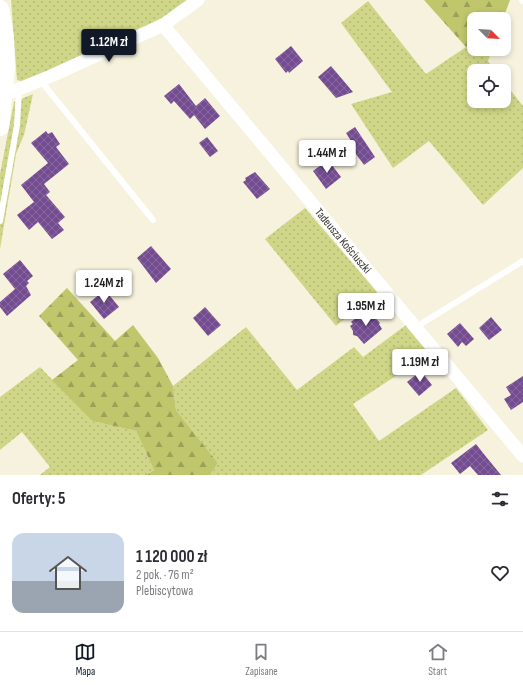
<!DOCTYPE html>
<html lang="pl">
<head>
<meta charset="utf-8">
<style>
	:root { --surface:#fff; --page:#f2f2f3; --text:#2b2b33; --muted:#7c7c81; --line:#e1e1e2; --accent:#111827 }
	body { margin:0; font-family:"Sofia Sans Condensed",sans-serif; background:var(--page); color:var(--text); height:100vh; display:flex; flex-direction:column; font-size:15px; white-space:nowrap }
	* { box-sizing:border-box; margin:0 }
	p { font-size:13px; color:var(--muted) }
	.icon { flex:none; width:22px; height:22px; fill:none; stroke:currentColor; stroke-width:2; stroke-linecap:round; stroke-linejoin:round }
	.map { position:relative; height:475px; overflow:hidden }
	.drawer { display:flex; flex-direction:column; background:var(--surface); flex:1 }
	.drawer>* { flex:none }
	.needle { width:26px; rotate:114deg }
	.controls { position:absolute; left:467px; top:12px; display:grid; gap:8px }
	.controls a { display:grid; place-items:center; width:44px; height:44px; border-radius:8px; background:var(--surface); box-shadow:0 2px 6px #0003; font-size:20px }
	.price { position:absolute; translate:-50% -34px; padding:0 9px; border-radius:4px; background:#fff; color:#222; font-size:13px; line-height:26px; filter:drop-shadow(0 1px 2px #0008) }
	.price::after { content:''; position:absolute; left:50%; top:24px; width:12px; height:9px; margin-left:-6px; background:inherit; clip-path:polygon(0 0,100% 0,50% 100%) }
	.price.active { background:var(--accent); color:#fff }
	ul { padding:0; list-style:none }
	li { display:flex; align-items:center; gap:12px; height:100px; padding:0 12px }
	li span { display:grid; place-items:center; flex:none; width:112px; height:80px; border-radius:12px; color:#555 }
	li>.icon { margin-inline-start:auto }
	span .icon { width:48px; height:48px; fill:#fffc; stroke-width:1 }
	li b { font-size:17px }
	h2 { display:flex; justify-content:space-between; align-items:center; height:48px; padding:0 12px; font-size:17px }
	.dock { display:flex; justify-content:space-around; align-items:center; height:56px; border-top:1px solid var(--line); background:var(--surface); font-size:11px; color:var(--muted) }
	.dock a { display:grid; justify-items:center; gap:2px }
	.dock .active { color:var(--accent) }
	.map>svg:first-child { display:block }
	.grass { fill:url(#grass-dots) }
	.forest { fill:url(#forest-firs) }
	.building { fill:url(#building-cross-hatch) }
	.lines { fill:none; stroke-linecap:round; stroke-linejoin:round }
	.lane { stroke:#fff; stroke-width:6 }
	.street { stroke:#fff; stroke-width:13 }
	.secondary { stroke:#fff; stroke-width:18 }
	.labels { text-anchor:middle; stroke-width:4; stroke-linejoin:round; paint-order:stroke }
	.street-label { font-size:12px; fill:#333129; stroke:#f7f2dd }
</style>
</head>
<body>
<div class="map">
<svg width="523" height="475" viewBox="0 0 523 475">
	<defs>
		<pattern id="grass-dots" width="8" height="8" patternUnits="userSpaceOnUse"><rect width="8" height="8" fill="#cfd688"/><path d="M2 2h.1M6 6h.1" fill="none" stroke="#b2b875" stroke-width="1.8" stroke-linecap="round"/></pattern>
		<pattern id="forest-firs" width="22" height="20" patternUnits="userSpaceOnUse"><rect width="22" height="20" fill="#bfc66b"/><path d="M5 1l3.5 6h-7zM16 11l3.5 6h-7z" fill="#9ca158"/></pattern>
		<pattern id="building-cross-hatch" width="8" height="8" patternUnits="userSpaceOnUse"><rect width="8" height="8" fill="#744c92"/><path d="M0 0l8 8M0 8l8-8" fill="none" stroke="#88699d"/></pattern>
	</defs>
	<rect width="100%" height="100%" fill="#f7f2dd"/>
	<g class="grass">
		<polygon points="11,0 190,0 161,20 25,82 17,80"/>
		<polygon points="368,1 426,74 466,47 474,43 474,49 492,49 488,61 496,71 474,71 474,101 504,101 504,82 523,106 523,168 483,205 429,141 393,168 351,104 392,92 341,23"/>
		<polygon points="33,94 24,135 16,154 0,249 0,174 14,102"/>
		<polygon points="305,208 377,292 336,326 265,239"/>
		<polygon points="406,325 431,353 353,404 379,441 456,388 488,430 421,475 210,475 218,463 176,410 173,386 246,327 297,390 354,347 363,357"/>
		<polygon points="40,367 92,421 136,431 154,470 147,475 40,475 50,467 22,432 0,450 0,397"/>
	</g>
	<g class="forest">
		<polygon points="424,0 510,0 503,19 474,19 474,43 466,47"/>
		<polygon points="67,288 115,341 133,325 158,358 173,386 176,410 218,463 210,475 147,475 154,470 136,431 92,421 52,380 78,360 39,316"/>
	</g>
	<g class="building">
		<polygon points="291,46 303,61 289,73 288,71 286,73 275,59"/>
		<polygon points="331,66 353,92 336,98 318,77"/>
		<polygon points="179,84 196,106 205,98 220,116 205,129 194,115 190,119 174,101 171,104 164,96"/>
		<polygon points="355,127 375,157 364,165 350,146 353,144 346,133"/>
		<polygon points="46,131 48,134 52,132 60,144 56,147 69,164 44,184 50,192 46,195 65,217 58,223 64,230 52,239 38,222 29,230 17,215 34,202 21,185 48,163 31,143"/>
		<polygon points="207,137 218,151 210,157 199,143"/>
		<polygon points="328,160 341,177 326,189 313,171"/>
		<polygon points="255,172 270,189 257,199 243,182 246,180 245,178"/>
		<polygon points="151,246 171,269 156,283 137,258"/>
		<polygon points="20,260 33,276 27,281 29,283 26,286 31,295 7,316 0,307 0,302 15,289 3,274"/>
		<polygon points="105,290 119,307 104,319 90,302"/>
		<polygon points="205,307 221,325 208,336 193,318"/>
		<polygon points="369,311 380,323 379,324 382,329 364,344 357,336 353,335 353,331 350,326 353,324 351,322 362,313 364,315"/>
		<polygon points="491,317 502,330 489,340 479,328"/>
		<polygon points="460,323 474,339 466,346 462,342 458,347 447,334"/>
		<polygon points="421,371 432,385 419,396 407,382"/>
		<polygon points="523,376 523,402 511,410 504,399 511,395 506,387"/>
		<polygon points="476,444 483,453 501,475 478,475 470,466 460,474 451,463"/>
	</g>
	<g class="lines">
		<g class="lane">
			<polyline points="522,0 523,1"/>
			<polyline points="41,81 153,220"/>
			<polyline points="0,221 17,125 19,90"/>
			<polyline points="416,327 523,261"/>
		</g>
		<g class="street">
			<path id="s1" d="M 163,25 L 523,456"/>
			<polyline points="4,95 51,76 163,25 198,0"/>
		</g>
		<polyline class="secondary" points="0,9 5,38 6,68 0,127"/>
	</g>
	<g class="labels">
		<g class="street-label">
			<text dy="4" stroke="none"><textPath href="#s1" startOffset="281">Tadeusza Kościuszki</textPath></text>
		</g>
	</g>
</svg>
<div class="controls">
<a><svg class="needle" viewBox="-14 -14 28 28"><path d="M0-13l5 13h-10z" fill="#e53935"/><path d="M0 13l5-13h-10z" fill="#7c7c81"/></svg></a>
<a><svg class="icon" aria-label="locate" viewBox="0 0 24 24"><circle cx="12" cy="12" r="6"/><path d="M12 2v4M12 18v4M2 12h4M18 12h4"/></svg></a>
</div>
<b class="price active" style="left:109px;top:63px">1.12M zł</b>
<b class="price" style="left:327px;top:174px">1.44M zł</b>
<b class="price" style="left:104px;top:304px">1.24M zł</b>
<b class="price" style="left:366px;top:327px">1.95M zł</b>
<b class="price" style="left:420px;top:383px">1.19M zł</b>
</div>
<section class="drawer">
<h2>Oferty: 5<svg class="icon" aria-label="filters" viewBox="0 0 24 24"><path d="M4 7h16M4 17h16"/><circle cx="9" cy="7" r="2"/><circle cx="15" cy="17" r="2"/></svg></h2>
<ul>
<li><span style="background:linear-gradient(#c9d6e8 60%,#9aa5b1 0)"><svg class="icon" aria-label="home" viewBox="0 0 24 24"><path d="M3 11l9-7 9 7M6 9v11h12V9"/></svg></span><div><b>1 120 000 zł</b><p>2 pok. · 76 m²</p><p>Plebiscytowa</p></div><svg class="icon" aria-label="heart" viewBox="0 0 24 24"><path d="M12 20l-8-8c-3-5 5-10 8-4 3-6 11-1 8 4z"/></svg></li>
</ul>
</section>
<nav class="dock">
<a class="active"><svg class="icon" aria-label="map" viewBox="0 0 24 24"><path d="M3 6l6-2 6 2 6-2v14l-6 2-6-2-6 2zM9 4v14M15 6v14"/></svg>Mapa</a>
<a><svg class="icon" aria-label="saved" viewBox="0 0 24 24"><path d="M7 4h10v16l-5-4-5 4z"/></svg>Zapisane</a>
<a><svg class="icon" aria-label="home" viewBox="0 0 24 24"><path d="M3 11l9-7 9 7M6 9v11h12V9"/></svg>Start</a>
</nav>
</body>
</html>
